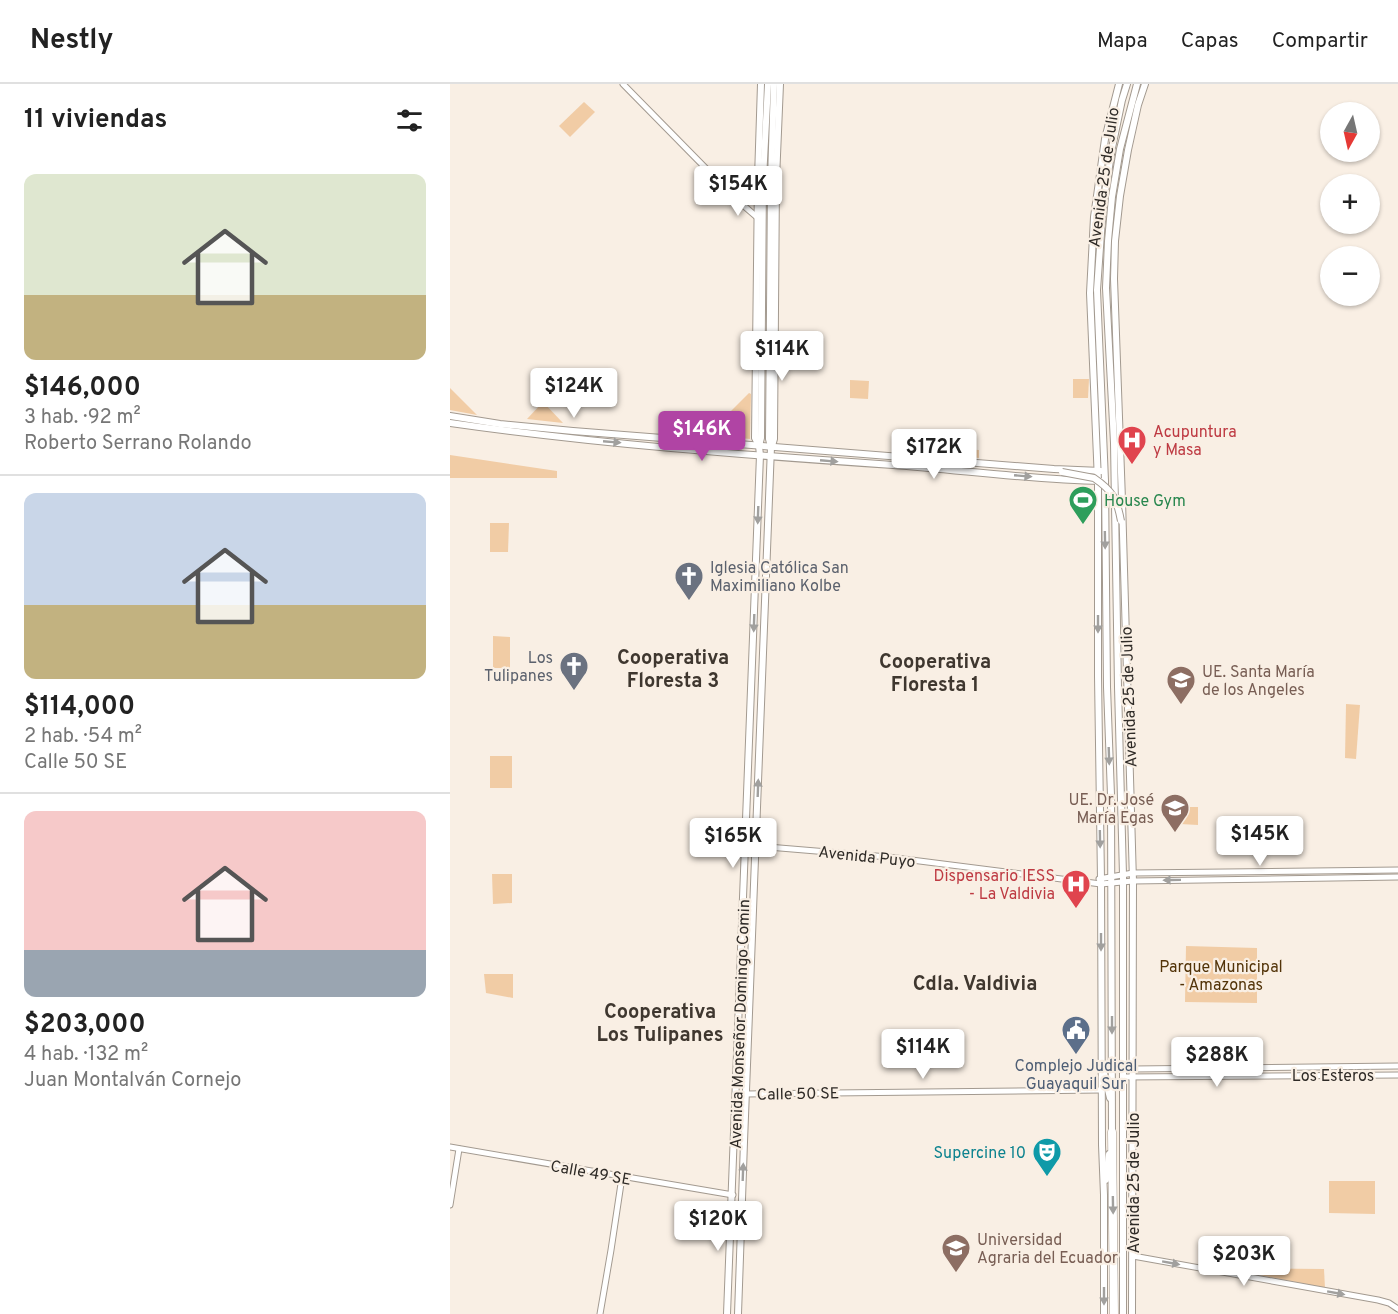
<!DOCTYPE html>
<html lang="es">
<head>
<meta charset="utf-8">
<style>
	:root { --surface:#fff; --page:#f6f6f6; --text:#222; --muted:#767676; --line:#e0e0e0; --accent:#b044a4 }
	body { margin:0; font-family:Overpass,sans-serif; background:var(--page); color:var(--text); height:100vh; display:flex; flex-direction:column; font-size:22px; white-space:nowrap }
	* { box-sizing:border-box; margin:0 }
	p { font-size:20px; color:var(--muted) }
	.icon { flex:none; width:33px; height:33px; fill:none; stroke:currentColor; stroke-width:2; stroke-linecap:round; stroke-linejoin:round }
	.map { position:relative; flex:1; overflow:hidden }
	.drawer { display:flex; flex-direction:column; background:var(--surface); width:450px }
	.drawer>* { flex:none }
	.needle { width:39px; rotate:188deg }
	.tools { position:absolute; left:870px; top:18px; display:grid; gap:12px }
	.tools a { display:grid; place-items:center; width:60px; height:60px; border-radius:50%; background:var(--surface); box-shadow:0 2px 4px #0004; font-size:30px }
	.price { position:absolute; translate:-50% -51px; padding:0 14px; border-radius:6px; background:#fff; color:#222; font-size:20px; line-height:39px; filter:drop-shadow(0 2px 3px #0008) }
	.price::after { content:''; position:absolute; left:50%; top:36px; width:18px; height:14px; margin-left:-9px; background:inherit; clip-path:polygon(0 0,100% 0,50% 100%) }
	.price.current { background:var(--accent); color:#fff }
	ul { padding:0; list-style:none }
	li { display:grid; align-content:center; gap:12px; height:318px; padding:0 24px }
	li+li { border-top:2px solid var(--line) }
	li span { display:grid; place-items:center; height:186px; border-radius:12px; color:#555 }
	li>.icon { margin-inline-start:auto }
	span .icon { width:108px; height:108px; fill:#fffc; stroke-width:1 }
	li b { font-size:26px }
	h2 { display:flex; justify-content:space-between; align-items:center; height:72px; padding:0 24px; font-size:26px }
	header { display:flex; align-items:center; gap:36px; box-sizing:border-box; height:84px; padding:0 30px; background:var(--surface); border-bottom:2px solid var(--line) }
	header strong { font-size:28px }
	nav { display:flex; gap:33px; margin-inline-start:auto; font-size:21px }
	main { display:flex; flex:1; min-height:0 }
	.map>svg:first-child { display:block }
	.green { fill:#f1cca5 }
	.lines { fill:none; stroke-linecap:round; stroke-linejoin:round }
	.minor-casing { stroke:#a39a90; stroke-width:7 }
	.major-casing { stroke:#a39a90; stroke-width:8 }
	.highway-casing { stroke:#a39a90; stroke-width:9 }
	.minor { stroke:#fff; stroke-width:5 }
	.major { stroke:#fff; stroke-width:6 }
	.highway { stroke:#fff; stroke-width:8 }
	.major-bridge-casing { stroke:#a39a90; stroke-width:8; stroke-linecap:butt }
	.major-bridge { stroke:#fff; stroke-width:6 }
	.oneway { fill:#a1a09e }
	.labels { text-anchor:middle; stroke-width:4.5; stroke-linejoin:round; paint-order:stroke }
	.street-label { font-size:16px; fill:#2f2b27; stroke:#f9efe4 }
	.health-label { font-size:16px; fill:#be3a42; stroke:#f9efe4; text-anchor:start }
	.leisure-label { font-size:16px; fill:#27864d; stroke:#f9efe4; text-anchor:start }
	.worship-label { font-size:16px; fill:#5b616d; stroke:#f9efe4; text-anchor:start }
	.education-label { font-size:16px; fill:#785e54; stroke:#f9efe4; text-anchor:start }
	.park-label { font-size:16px; fill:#523308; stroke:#f9efe4 }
	.service-label { font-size:16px; fill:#4e5e75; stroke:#f9efe4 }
	.culture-label { font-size:16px; fill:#0d838f; stroke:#f9efe4; text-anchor:end }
	.quarter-label { font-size:20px; font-weight:bold; fill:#3f372f; stroke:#f9efe4 }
</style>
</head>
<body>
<header>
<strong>Nestly</strong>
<nav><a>Mapa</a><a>Capas</a><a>Compartir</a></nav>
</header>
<main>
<section class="drawer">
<h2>11 viviendas<svg class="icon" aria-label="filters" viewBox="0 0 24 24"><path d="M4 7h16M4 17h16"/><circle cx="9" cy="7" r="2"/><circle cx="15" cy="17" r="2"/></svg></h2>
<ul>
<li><span style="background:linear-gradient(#dfe7d0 65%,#c2b280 0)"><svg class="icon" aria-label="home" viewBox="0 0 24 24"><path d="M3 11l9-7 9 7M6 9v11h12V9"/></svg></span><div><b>$146,000</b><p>3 hab. · 92 m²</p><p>Roberto Serrano Rolando</p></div></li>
<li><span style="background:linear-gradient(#c9d6e8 60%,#c2b280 0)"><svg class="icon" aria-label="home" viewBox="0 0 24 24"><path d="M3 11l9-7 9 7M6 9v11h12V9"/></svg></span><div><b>$114,000</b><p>2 hab. · 54 m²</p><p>Calle 50 SE</p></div></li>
<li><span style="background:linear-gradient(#f6c9c9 75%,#9aa5b1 0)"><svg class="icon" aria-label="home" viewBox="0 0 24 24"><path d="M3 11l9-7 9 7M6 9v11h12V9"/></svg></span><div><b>$203,000</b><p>4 hab. · 132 m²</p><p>Juan Montalván Cornejo</p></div></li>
</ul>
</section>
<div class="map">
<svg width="948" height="1230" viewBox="0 0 948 1230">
	<rect width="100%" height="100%" fill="#f9efe4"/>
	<g class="green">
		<polygon points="134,18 145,28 120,53 109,42"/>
		<polygon points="623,295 639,295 638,314 623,314"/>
		<polygon points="400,296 419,297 418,315 400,314"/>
		<polygon points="0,304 27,331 0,326"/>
		<polygon points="299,309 301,310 300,355 259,351 259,349"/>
		<polygon points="93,318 113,339 77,335"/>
		<polygon points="493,364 529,366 529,374 496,371 494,369"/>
		<polygon points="0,371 107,387 107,394 0,394"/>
		<polygon points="40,439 59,439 58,468 40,468"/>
		<polygon points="43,552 60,553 60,584 43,584"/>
		<polygon points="896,620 910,621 906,675 895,674"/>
		<rect x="40" y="672" width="22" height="32"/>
		<polygon points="729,723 748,723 748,741 730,740"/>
		<polygon points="42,790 62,790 62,819 43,820"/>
		<polygon points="736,862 807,864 807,919 735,918"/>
		<polygon points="34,890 63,890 63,914 36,909"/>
		<polygon points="879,1097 925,1097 925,1130 879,1129"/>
		<polygon points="785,1184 874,1185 875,1204 785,1186"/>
	</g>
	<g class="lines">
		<g class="minor-casing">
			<g id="minor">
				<polyline points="173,0 286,115 308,134"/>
				<polyline points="305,762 438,773 651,800 683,797 948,793"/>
				<polyline points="649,795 683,789 948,786"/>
				<polyline points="683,985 948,982"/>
				<polyline points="673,993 948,991"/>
				<polyline points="296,1010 651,1006"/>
				<polyline points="0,1063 283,1111"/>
				<polyline points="0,1121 9,1065"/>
				<polyline points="683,1172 928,1216 939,1219 948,1225"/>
				<polyline points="150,1230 161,1166 172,1093"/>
			</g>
		</g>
		<g class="major-casing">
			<g id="major">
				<polyline points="0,332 50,340 123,347 604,385 651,387"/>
				<path d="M 0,339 C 147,360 295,371 443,381 C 512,386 582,396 651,397"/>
				<polyline points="309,362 311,354 313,95 318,0"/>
				<polyline points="322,362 324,355 326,95 330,0"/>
				<polyline points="654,989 660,1014"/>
				<polyline points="662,1051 661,711 657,603 655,397 647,206 653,121 662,64 672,16 677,0"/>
				<polyline points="656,1096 659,1070"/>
				<polyline points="277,1230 310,371 309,362 305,354 308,94 311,0"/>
				<polyline points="288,1230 294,1058 321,363 319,355 321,95 324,0"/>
				<polyline points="654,1230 654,1111 652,1061 651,795 648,592 648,397 640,209 644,133 655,55 669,0"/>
				<polyline points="673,1230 673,791 668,603 664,359 656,204 658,157 662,113 670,65 687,0"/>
				<polyline points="682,1230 683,797 672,416 664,195 665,157 670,112 678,66 688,21 695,0"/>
			</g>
		</g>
		<g class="highway-casing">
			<polyline id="highway" points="662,1048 664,1230"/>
		</g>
		<use href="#minor" class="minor"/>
		<use href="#major" class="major"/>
		<use href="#highway" class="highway"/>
		<g class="major-bridge-casing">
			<path id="major-bridge" d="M 612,388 L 644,394 C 663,407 667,415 671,437"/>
		</g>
		<use href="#major-bridge" class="major-bridge"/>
	</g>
	<defs><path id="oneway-solid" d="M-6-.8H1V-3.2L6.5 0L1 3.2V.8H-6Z" transform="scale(1.5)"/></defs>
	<g class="oneway">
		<use href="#oneway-solid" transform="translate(162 358) rotate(5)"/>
		<use href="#oneway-solid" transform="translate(379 377) rotate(5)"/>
		<use href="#oneway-solid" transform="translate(573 392) rotate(5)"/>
		<use href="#oneway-solid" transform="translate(308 431) rotate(92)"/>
		<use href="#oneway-solid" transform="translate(655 456) rotate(89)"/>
		<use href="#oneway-solid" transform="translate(304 539) rotate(92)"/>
		<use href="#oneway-solid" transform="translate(648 540) rotate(90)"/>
		<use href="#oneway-solid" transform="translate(659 672) rotate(88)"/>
		<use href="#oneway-solid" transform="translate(308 704) rotate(-88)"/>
		<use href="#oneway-solid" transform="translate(650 755) rotate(89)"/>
		<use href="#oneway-solid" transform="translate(722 796) rotate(179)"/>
		<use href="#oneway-solid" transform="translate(651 858) rotate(90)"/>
		<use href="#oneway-solid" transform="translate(662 941) rotate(90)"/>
		<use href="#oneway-solid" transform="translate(293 1088) rotate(-88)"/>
		<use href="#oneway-solid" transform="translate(663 1121) rotate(89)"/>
		<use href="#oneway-solid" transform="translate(721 1179) rotate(10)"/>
		<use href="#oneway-solid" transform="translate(886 1209) rotate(10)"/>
		<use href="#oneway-solid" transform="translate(654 1212) rotate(90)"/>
	</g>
	<defs>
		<g id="hospital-pin" transform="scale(1.5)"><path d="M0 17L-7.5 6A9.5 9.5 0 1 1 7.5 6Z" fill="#e0444e" stroke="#f9efe4"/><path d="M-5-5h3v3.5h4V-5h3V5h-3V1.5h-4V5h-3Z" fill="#fff"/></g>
		<g id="stadium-pin" transform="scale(1.5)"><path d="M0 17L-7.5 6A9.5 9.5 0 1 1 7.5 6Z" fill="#2e9e5b" stroke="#f9efe4"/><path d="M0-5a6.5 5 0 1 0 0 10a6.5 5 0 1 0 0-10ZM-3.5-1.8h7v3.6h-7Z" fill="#fff"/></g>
		<g id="church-pin" transform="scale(1.5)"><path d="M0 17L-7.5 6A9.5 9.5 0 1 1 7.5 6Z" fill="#6b7280" stroke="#f9efe4"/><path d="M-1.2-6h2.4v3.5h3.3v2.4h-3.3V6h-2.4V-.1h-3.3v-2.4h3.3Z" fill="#fff"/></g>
		<g id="school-pin" transform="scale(1.5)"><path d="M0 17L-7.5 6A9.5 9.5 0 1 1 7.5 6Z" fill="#8d6e63" stroke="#f9efe4"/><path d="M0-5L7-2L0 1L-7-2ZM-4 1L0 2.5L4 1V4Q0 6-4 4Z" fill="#fff"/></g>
		<g id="civic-pin" transform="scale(1.5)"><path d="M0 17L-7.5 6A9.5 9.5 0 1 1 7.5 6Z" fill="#5c6f8a" stroke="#f9efe4"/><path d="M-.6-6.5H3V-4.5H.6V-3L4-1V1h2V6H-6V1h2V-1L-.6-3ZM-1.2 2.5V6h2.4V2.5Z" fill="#fff"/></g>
		<g id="theatre-pin" transform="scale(1.5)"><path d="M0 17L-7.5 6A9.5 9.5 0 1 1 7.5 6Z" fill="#0f9aa8" stroke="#f9efe4"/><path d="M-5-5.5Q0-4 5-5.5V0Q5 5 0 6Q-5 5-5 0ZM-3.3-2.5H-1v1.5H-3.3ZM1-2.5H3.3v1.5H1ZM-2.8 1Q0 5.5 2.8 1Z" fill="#fff"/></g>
		<g id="university-pin" transform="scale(1.5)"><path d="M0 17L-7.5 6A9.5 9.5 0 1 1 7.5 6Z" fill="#8d6e63" stroke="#f9efe4"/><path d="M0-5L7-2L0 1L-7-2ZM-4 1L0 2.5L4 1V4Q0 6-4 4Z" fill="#fff"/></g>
	</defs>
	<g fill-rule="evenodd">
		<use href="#hospital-pin" x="682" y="356"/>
		<use href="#stadium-pin" x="633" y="416"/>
		<use href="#church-pin" x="239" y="492"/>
		<use href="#church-pin" x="124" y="582"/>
		<use href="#school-pin" x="731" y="596"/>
		<use href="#school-pin" x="725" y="724"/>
		<use href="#hospital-pin" x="626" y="800"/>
		<use href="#civic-pin" x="626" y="946"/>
		<use href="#theatre-pin" x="597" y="1068"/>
		<use href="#university-pin" x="506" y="1164"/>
	</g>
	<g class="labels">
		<g class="street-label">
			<text transform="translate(653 93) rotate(-82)" y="6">Avenida 25 de Julio</text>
			<text transform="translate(678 613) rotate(-92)" y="6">Avenida 25 de Julio</text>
			<text transform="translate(417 772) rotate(6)" y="6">Avenida Puyo</text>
			<text transform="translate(289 940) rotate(-88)" y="6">Avenida Monseñor Domingo Comin</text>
			<text x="883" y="997">Los Esteros</text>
			<text transform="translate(348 1009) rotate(-1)" y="6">Calle 50 SE</text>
			<text transform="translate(141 1088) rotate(10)" y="6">Calle 49 SE</text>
			<text transform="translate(683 1099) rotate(-90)" y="6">Avenida 25 de Julio</text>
		</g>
		<g class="health-label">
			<text x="703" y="353">Acupuntura<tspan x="703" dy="18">y Masa</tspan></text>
			<text x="605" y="797" text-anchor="end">Dispensario IESS<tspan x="605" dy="18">- La Valdivia</tspan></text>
		</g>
		<g class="leisure-label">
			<text x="654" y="422">House Gym</text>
		</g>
		<g class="worship-label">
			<text x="260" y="489">Iglesia Católica San<tspan x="260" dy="18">Maximiliano Kolbe</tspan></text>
			<text x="103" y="579" text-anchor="end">Los<tspan x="103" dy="18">Tulipanes</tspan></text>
		</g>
		<g class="education-label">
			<text x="752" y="593">UE. Santa María<tspan x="752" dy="18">de los Angeles</tspan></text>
			<text x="704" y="721" text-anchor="end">UE. Dr. José<tspan x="704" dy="18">María Egas</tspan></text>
			<text x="527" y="1161">Universidad<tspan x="527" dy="18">Agraria del Ecuador</tspan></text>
		</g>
		<g class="park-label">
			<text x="771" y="888">Parque Municipal<tspan x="771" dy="18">- Amazonas</tspan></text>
		</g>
		<g class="service-label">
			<text x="626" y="987">Complejo Judical<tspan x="626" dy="18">Guayaquil Sur</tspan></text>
		</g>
		<g class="culture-label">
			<text x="576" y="1074">Supercine 10</text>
		</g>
		<g class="quarter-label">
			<text x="223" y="580">Cooperativa<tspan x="223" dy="23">Floresta 3</tspan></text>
			<text x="485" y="584">Cooperativa<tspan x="485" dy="23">Floresta 1</tspan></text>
			<text x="525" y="906">Cdla. Valdivia</text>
			<text x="210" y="934">Cooperativa<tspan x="210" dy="23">Los Tulipanes</tspan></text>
		</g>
	</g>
</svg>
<div class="tools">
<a><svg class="needle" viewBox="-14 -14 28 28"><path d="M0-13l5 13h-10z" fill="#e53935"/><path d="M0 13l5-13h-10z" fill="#767676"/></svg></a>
<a>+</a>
<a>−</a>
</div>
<b class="price" style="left:288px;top:133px">$154K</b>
<b class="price" style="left:332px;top:298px">$114K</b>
<b class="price" style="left:124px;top:335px">$124K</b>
<b class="price current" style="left:252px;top:378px">$146K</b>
<b class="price" style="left:484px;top:396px">$172K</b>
<b class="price" style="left:810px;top:783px">$145K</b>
<b class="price" style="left:283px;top:785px">$165K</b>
<b class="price" style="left:473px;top:996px">$114K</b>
<b class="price" style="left:767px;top:1004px">$288K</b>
<b class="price" style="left:268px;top:1168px">$120K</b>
<b class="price" style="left:794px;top:1203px">$203K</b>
</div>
</main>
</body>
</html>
